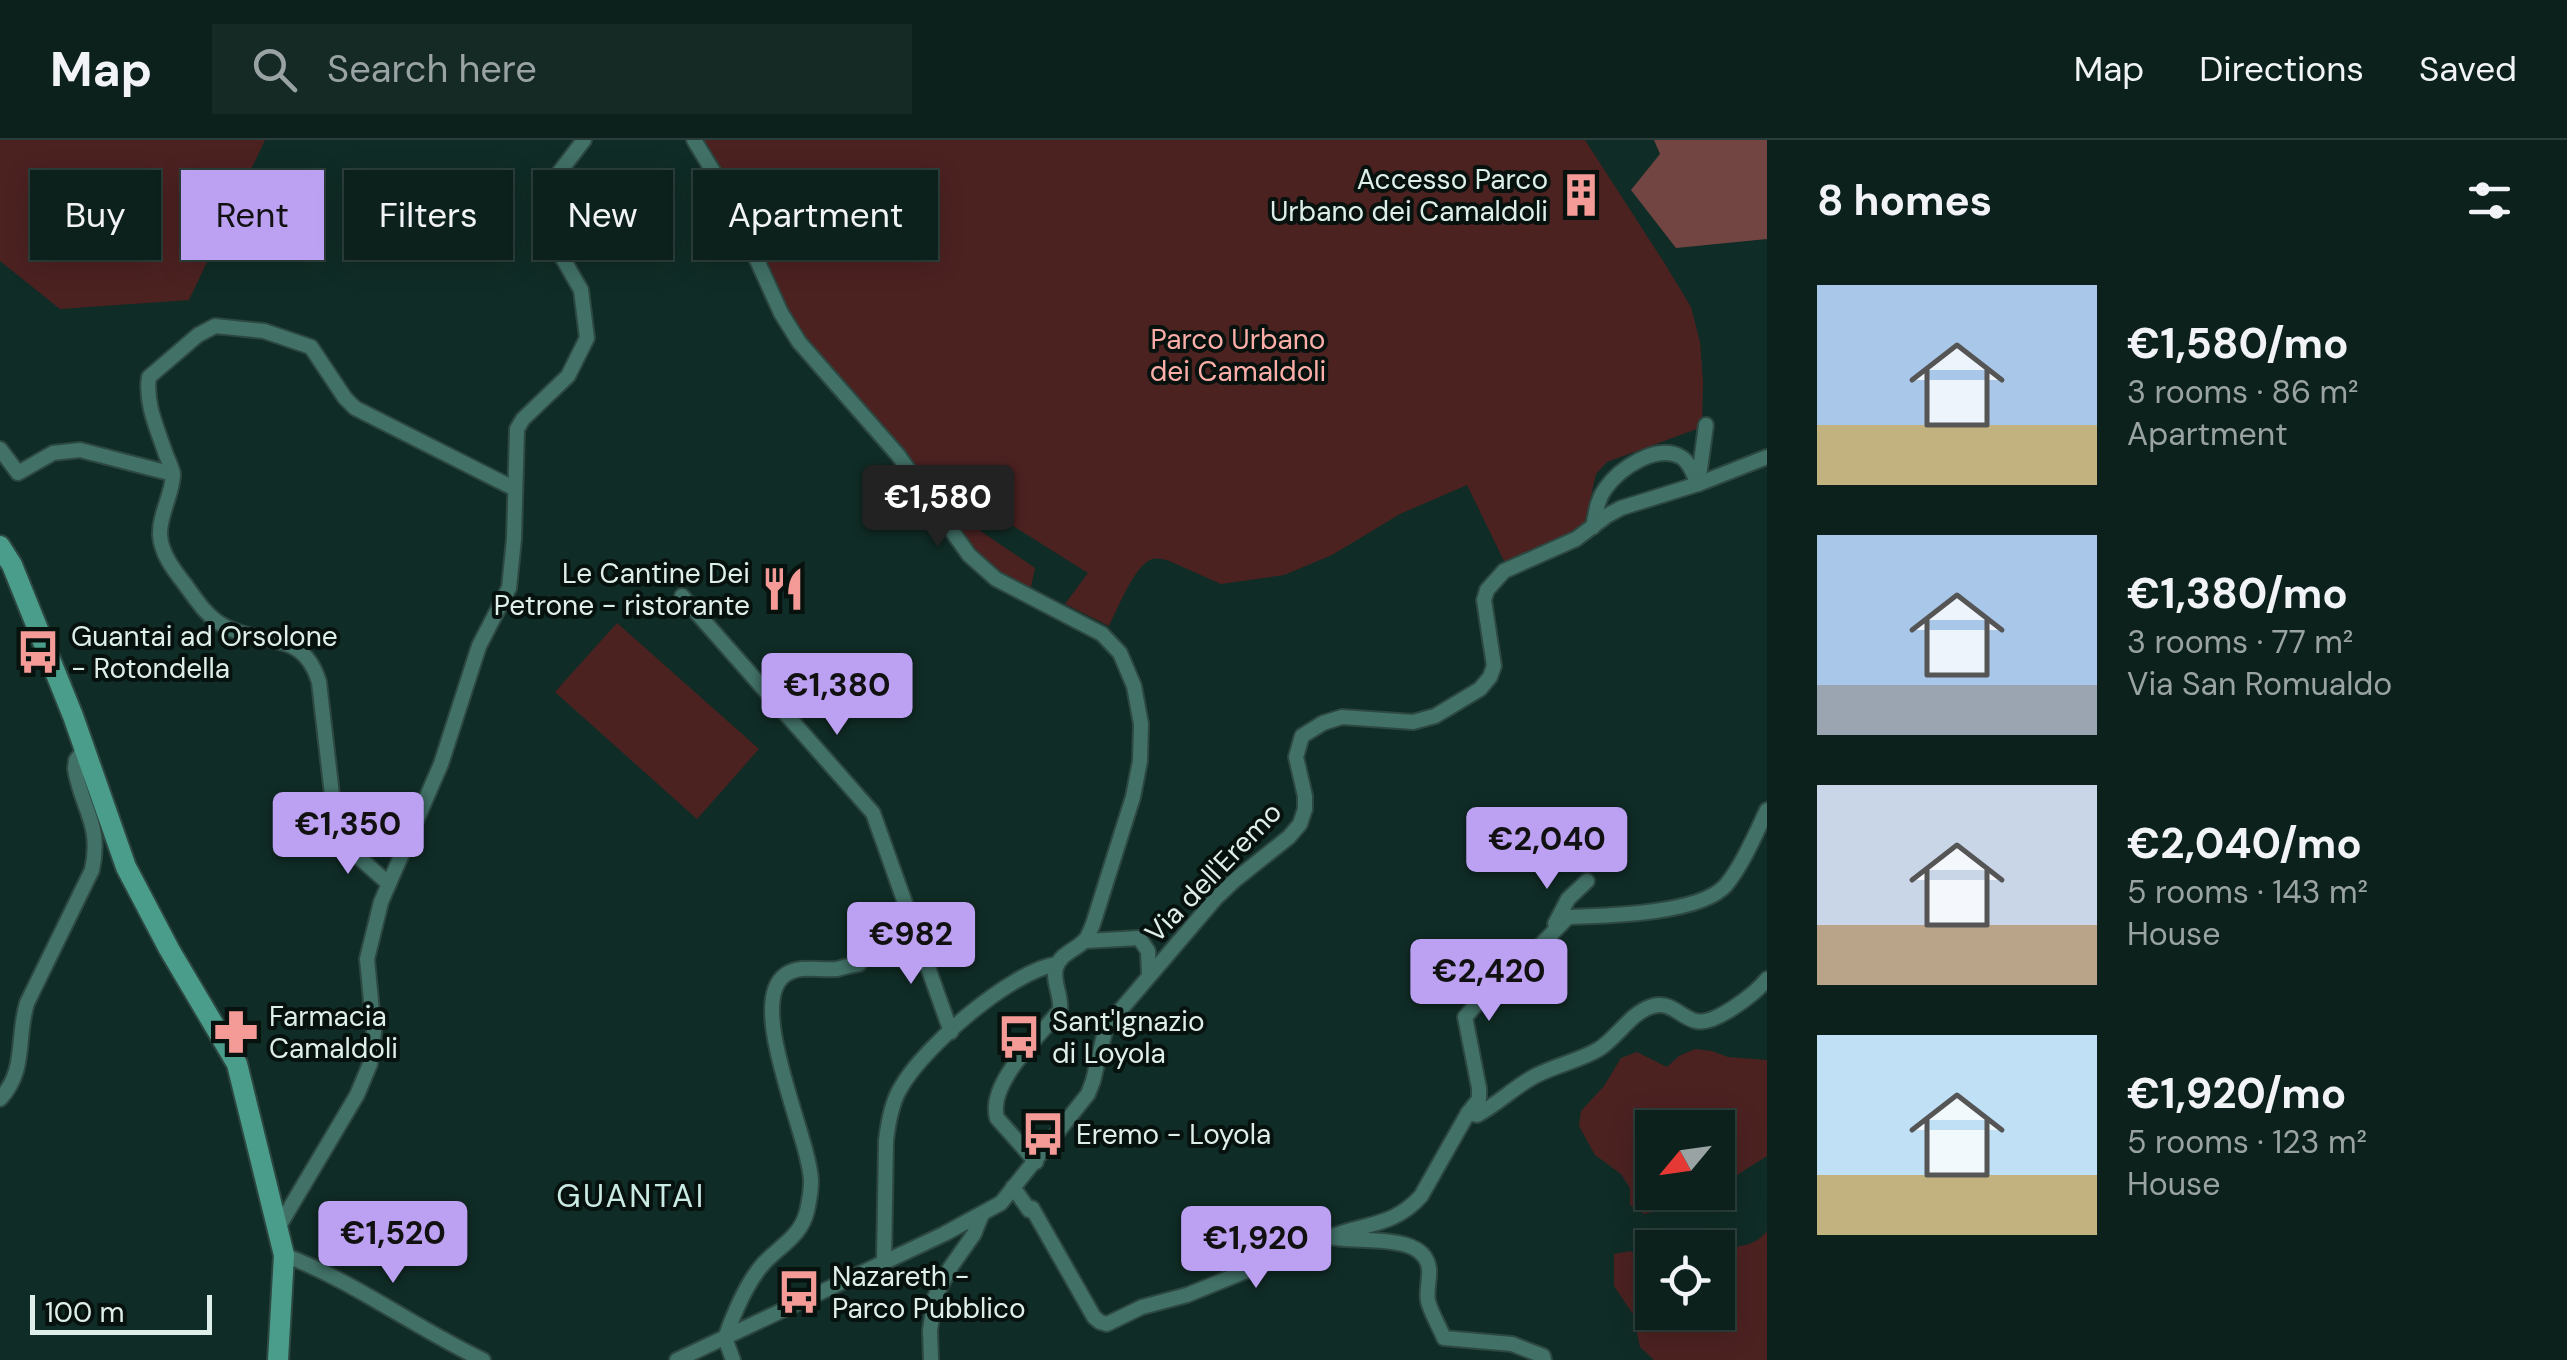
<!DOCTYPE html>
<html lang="en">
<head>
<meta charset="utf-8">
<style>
	:root { --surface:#0c211c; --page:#152925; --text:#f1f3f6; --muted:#9aa3a3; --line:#2c3e3b; --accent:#bca0f2 }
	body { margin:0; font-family:"DM Sans",sans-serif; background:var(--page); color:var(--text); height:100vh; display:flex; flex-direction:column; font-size:38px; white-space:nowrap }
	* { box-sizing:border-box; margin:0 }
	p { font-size:32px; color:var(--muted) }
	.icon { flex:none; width:55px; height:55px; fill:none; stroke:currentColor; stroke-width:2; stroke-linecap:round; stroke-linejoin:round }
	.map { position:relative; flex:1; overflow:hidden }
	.sheet { display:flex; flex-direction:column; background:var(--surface); width:800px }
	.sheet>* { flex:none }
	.top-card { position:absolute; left:30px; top:30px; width:950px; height:90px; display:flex; gap:20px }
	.needle { width:65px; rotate:241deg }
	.fabs { position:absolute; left:1635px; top:970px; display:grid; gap:20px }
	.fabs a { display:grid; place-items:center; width:100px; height:100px; border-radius:0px; background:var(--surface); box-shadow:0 5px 25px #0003,0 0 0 2px var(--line); font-size:50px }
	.scale { position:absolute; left:30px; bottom:25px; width:182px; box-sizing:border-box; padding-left:10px; border:5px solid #deeee9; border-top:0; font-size:28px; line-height:35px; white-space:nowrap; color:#deeee9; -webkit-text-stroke:8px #07120f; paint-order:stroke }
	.price { position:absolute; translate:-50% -85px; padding:0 22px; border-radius:10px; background:var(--accent); color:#111; font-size:32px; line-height:65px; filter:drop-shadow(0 2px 5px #0008) }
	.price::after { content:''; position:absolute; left:50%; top:60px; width:30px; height:22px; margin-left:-15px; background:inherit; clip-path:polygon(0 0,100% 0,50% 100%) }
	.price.current { background:#222; color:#fff }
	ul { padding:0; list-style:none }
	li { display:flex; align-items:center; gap:30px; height:250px; padding:0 50px }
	li span { display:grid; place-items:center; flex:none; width:280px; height:200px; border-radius:0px; color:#555 }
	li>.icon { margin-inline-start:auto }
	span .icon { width:120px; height:120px; fill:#fffc; stroke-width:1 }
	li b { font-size:42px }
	h2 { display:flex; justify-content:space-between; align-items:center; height:120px; padding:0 50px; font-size:42px }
	.tag { padding:0 35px; border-radius:0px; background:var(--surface); box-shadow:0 5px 25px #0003,0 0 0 2px var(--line); font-size:35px; line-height:90px }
	.tag.current { background:var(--accent); color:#111 }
	header { display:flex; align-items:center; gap:60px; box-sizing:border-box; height:140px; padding:0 50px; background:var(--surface); border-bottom:2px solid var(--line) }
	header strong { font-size:48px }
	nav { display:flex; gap:55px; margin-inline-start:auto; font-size:35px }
	.search { width:700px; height:90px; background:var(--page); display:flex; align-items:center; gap:25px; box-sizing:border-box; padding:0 35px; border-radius:0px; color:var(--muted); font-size:38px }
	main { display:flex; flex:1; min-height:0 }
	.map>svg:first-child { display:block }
	.green { fill:#4c2221 }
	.forest { fill:#734542 }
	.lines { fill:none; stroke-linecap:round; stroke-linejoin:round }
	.street-casing { stroke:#2d4741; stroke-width:18 }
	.secondary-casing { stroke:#2d4741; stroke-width:24 }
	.street { stroke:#417167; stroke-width:14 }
	.secondary { stroke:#4a9c8b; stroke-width:20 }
	.labels { text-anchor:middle; stroke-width:8; stroke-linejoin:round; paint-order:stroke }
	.poi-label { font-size:28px; fill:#deeee9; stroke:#07120f; text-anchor:start }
	.park-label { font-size:28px; fill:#fdaea9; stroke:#07120f }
	.street-label { font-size:28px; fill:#deeee9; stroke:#07120f }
	.quarter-label { font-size:32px; letter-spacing:2.5px; fill:#caebe3; stroke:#07120f }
</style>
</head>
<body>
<header>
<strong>Map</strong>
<div class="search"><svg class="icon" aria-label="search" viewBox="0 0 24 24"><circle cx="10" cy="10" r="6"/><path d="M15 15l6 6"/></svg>Search here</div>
<nav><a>Map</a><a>Directions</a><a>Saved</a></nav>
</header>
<main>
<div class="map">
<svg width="1767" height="1220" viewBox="0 0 1767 1220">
	<rect width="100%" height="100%" fill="#102c26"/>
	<g class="green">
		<polygon points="0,0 265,0 189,160 60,169 0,121"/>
		<path d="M 703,0 L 1585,0 L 1665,124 L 1691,167 L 1700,202 L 1703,242 L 1702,287 L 1607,322 L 1596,334 L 1584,386 L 1571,396 L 1506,425 L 1467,345 L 1400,374 L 1332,415 L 1284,435 L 1221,444 L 1167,420 C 1161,419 1157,417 1150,420 C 1134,427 1117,470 1109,486 L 1065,464 L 1088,433 L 991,372 L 972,379 L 979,390 L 1035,428 L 1031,447 L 1007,439 L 973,412 L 901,308 L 807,203 L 791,177 L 737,64 Z"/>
		<polygon points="617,483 759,609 697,679 555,552"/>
		<polygon points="1695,909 1712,911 1728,917 1767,920 1767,1016 1718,1047 1718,988 1652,988 1652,1052 1709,1053 1678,1067 1644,1074 1630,1065 1630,1048 1621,1034 1595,1015 1579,986 1581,971 1604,946 1621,918 1637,912 1667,927 1679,916"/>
		<path d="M 1767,1091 L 1767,1220 L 1654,1220 L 1640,1207 L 1633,1174 L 1614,1146 L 1614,1114 L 1631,1111 L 1652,1135 L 1652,1172 L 1718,1172 L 1718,1114 C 1736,1102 1751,1111 1767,1091 Z"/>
	</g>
	<polygon class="forest" points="1654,0 1767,0 1767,99 1676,108 1631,50 1660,14"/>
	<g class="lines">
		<g class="street-casing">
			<g id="street">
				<path d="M 694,0 L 727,54 L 781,173 L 799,202 L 898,315 L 969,415 L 996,439 L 1102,494 L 1120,513 L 1134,546 L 1141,584 L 1140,621 L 1133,657 L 1093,784 C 1091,789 1089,794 1086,799 C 1077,810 1060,813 1056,828 C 1052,841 1062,856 1060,870 C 1040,896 987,943 997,978 L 1036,1022"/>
				<polyline points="0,309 18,333 53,313 80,310 173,334"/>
				<polyline points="1698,344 1706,285"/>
				<path d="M 1593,387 C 1596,373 1597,360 1605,349 C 1619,329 1656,303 1681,317 C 1690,322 1694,336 1698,344"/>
				<polyline points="682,456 873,673 951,892"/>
				<path d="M 389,744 L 337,698 L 319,542 C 303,489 264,507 226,487 C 207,478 196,459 184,443 C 173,429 161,413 160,395 C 159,375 173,353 173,334 C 172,327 167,318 165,312 C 157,288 145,263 149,237 L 198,195 L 215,186 L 264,191 L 311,207 L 345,258 L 355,268 L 515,349"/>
				<polyline points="1555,784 1568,759 1587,741"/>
				<polyline points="1085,801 1139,798 1148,811 1149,835"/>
				<path d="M 0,959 C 27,930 16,899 27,863 L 92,730 C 102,684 82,670 75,629 L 76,620 L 84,610"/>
				<path d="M 1468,973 L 1479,959 L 1479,948 L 1465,877 L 1496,843 L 1533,813 L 1568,777 C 1606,776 1701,774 1726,745 C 1742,726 1756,693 1767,670"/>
				<path d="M 1013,1047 L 1029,1070 L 1032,1068 L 1094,1177 L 1100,1182 L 1107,1184 L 1142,1167 L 1187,1155 L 1330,1097 C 1356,1104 1425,1091 1429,1129 C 1430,1139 1426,1151 1428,1161 C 1431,1173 1439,1186 1444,1198 L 1512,1204 L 1543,1216 L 1544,1220"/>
				<polyline points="278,1088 357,955 370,924 374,892 367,819 381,762 441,624 479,506 509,448 514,399 517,289 523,279 568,236 587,198 581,150 543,84 541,67 555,38 584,0"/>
				<path d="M 1335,1095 C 1369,1083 1395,1085 1421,1056 L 1468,973 L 1477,975 C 1498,964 1514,947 1535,936 C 1556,925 1579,921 1599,909 C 1618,897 1631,872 1653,866 C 1671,861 1680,877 1696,881 C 1714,886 1756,853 1767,839"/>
				<path d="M 284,1115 C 354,1141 415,1188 483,1220"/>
				<path d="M 884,1122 L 886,1001 C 888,984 891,964 900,949 C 922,908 1011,831 1057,824"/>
				<polyline points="677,1220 944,1094 1001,1063 1088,954 1093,941 1106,887 1216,758 1235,740 1289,697 1300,684 1305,669 1305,656 1296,617 1302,596 1323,583 1342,577 1413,582 1435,576 1480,549 1490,537 1494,526 1484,460 1487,450 1504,431 1576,399 1608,375 1621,368 1698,344 1767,317"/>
				<path d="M 733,1220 L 725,1198 C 734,1173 746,1143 764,1123 C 780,1106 801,1096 807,1071 C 809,1062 811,1050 811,1041 C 810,998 745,864 785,835 C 800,824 820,831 837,829 C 844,827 852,825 859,824"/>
				<polyline points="931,1220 930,1190 935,1157 950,1128 974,1094 982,1074"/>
			</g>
		</g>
		<g class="secondary-casing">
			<polyline id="secondary" points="0,406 12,425 73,576 126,727 169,809 237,924 284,1115 278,1220"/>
		</g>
		<use href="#street" class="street"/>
		<use href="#secondary" class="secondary"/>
	</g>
	<defs>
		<g id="building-bare" transform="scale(3.45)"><path d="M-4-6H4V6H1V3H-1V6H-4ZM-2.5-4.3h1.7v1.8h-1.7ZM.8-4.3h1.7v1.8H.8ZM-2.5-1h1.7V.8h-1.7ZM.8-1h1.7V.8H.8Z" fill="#f59b97" stroke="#07120f" stroke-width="2.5" paint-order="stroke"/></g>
		<g id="restaurant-bare" transform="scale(3.45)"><path d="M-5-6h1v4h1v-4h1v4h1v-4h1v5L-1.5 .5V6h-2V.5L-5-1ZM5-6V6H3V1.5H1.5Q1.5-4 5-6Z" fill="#f59b97" stroke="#07120f" stroke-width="2.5" paint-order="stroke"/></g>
		<g id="bus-bare" transform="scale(3.45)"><path d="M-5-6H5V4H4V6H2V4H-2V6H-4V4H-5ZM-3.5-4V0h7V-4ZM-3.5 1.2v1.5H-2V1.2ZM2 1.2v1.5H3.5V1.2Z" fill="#f59b97" stroke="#07120f" stroke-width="2.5" paint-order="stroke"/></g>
		<g id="pharmacy-bare" transform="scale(3.45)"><path d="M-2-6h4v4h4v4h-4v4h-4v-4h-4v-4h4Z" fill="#f59b97" stroke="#07120f" stroke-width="2.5" paint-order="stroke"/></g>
	</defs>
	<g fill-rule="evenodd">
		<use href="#building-bare" x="1581" y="55"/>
		<use href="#restaurant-bare" x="783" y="449"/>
		<use href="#bus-bare" x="38" y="512"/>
		<use href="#pharmacy-bare" x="236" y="892"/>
		<use href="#bus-bare" x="1019" y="897"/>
		<use href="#bus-bare" x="1043" y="994"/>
		<use href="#bus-bare" x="799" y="1152"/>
	</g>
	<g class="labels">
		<g class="poi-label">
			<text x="1548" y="49" text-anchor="end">Accesso Parco<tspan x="1548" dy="32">Urbano dei Camaldoli</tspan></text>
			<text x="750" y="443" text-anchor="end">Le Cantine Dei<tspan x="750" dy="32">Petrone - ristorante</tspan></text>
			<text x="71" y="506">Guantai ad Orsolone<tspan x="71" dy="32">- Rotondella</tspan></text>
			<text x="269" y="886">Farmacia<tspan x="269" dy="32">Camaldoli</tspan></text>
			<text x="1052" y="891">Sant'Ignazio<tspan x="1052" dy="32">di Loyola</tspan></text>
			<text x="1076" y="1004">Eremo - Loyola</text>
			<text x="832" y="1146">Nazareth -<tspan x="832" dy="32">Parco Pubblico</tspan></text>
		</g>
		<g class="park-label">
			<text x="1238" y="209">Parco Urbano<tspan x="1238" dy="32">dei Camaldoli</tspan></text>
		</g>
		<g class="street-label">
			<text transform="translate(1213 732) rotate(-46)" y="10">Via dell'Eremo</text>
		</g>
		<g class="quarter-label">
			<text x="631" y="1067">GUANTAI</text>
		</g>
	</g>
</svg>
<div class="fabs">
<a><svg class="needle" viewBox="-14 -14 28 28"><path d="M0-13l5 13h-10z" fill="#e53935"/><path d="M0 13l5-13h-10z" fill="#9aa3a3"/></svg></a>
<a><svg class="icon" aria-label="locate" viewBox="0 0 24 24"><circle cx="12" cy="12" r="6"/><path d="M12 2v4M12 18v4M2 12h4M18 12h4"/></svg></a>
</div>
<div class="scale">100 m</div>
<b class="price current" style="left:938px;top:410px">€1,580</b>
<b class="price" style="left:837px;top:598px">€1,380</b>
<b class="price" style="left:348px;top:737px">€1,350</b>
<b class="price" style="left:1547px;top:752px">€2,040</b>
<b class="price" style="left:911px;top:847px">€982</b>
<b class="price" style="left:1489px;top:884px">€2,420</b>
<b class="price" style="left:393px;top:1146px">€1,520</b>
<b class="price" style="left:1256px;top:1151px">€1,920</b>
<div class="top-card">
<a class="tag">Buy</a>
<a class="tag current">Rent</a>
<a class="tag">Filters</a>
<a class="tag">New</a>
<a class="tag">Apartment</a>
</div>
</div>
<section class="sheet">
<h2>8 homes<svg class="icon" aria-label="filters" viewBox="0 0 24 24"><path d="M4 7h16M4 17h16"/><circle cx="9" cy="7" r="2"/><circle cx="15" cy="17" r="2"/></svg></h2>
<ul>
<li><span style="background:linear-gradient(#a9c7e8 70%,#c2b280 0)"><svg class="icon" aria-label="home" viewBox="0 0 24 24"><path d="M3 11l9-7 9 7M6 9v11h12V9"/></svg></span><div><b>€1,580/mo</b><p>3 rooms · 86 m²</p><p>Apartment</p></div></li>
<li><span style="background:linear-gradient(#a9c7e8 75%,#9aa5b1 0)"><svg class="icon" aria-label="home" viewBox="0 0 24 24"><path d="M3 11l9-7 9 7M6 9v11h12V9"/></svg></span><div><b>€1,380/mo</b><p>3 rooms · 77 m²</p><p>Via San Romualdo</p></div></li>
<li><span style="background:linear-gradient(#c9d6e8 70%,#b9a48a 0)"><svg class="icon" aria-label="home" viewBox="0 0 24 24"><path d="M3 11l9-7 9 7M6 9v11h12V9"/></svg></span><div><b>€2,040/mo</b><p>5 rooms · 143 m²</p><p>House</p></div></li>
<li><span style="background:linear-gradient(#bfe0f5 70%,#c2b280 0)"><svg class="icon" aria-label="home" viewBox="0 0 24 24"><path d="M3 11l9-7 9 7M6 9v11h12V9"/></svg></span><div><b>€1,920/mo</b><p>5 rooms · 123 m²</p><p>House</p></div></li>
</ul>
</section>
</main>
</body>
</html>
